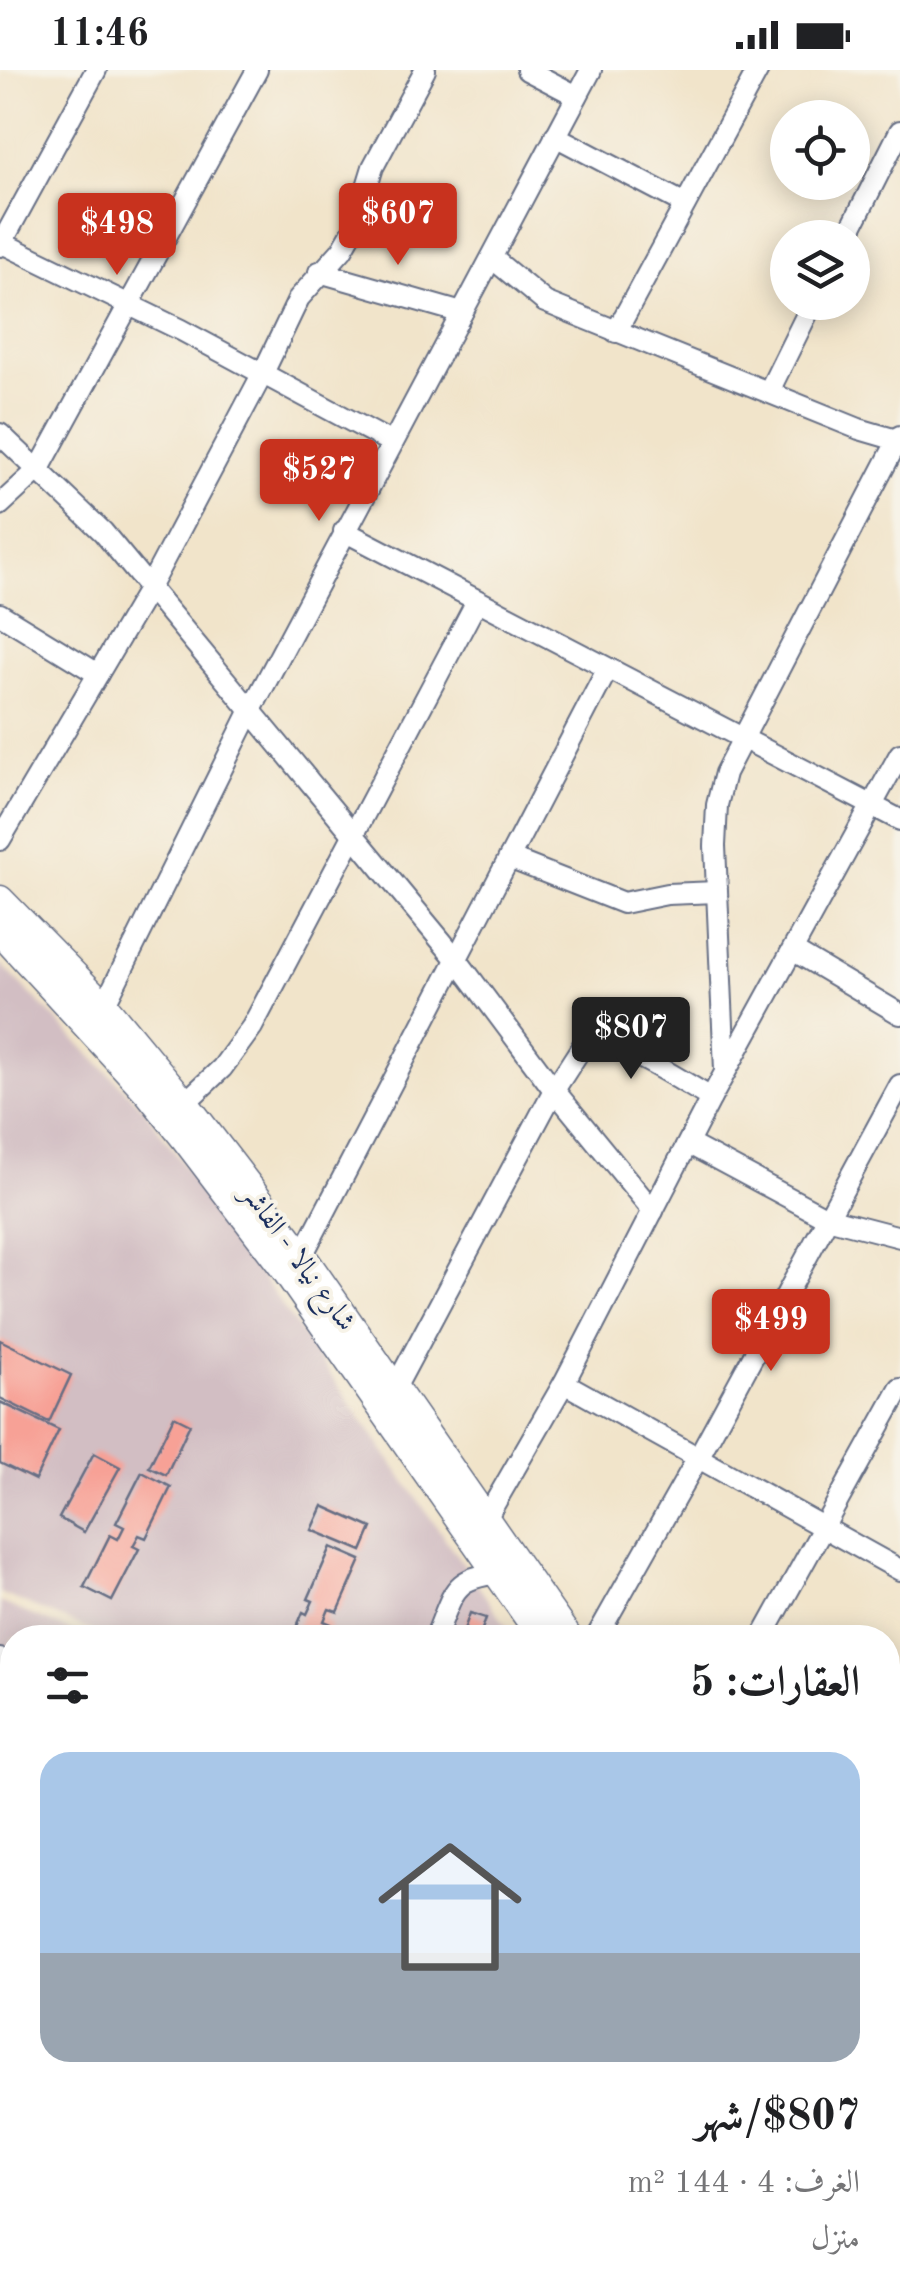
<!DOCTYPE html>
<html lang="ar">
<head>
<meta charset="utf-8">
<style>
	:root { --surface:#fff; --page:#f2f2f2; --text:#202124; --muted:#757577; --line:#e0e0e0; --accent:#c8321e }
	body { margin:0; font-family:"Old Standard TT",Amiri,serif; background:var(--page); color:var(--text); direction:rtl; height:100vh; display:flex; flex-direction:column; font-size:38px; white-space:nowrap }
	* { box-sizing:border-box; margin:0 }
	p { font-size:32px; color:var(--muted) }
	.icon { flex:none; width:55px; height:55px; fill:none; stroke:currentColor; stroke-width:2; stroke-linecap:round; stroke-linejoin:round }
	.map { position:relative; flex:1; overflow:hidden; direction:ltr }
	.details { position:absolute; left:0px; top:1555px; width:900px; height:672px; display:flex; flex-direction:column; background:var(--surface); border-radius:40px 40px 0 0; box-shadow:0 5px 25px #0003; direction:rtl }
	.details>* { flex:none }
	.tools { position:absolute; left:770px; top:30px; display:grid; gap:20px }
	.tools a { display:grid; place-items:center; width:100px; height:100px; border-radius:50%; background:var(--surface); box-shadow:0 5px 25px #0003; font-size:50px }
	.price { position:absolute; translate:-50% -85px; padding:0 22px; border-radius:10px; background:var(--accent); color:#fff; font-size:32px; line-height:65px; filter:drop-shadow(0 2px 5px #0008) }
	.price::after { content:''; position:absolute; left:50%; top:60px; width:30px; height:22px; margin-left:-15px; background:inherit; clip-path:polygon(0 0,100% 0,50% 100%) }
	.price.active { background:#222; color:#fff }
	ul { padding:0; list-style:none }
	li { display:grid; align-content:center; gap:20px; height:530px; padding:0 40px }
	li+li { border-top:2px solid var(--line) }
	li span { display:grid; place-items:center; height:310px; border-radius:30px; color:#555 }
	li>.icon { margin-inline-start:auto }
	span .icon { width:180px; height:180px; fill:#fffc; stroke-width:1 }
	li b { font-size:42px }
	h2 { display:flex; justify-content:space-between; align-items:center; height:120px; padding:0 40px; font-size:42px }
	.status { display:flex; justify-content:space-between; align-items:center; height:70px; padding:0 50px; background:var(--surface); direction:ltr }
	.status svg { height:28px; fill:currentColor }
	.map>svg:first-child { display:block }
	.industrial { fill:#d2bec3 }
	.building { fill:#f7a196 }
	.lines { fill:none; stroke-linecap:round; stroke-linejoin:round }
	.minor-casing { stroke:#666e84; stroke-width:24 }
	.highway-casing { stroke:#666e84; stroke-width:31 }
	.minor { stroke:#fff; stroke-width:20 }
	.highway { stroke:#fff; stroke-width:28 }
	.rail-casing { stroke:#1b2f5e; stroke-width:9 }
	.rail { stroke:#f7f3e8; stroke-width:5; stroke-dasharray:15; stroke-linecap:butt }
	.labels { text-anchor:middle; stroke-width:8; stroke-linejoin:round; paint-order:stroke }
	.street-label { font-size:28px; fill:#1b2f5e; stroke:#f7f3e8 }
</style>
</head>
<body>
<div class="status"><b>11:46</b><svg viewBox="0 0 49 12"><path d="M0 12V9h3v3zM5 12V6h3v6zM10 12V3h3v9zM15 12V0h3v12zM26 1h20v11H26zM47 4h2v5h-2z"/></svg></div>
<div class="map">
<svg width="900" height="2226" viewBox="0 0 900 2226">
	<rect width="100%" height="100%" fill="#f7f3e8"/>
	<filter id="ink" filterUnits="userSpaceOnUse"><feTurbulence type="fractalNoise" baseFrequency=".01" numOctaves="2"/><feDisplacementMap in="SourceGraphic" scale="20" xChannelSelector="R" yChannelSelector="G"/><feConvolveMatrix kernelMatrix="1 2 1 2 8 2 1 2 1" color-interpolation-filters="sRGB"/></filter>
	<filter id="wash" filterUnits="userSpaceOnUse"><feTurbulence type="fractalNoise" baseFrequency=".0048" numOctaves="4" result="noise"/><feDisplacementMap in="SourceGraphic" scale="40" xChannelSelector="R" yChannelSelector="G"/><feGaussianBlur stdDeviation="2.25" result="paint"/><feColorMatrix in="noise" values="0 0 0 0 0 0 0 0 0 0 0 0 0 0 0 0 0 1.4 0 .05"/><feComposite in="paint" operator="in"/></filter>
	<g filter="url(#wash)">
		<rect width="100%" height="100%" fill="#f1e4ca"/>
		<g class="industrial">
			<polygon points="0,893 145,1040 514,1567 107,1567 0,1523"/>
			<polygon points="0,1532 84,1567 12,1568 12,2172 0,2168"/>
			<polygon points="888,2103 900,2121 900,2226 236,2226 240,2215 888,2215"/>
		</g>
		<g id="blocks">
			<g class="building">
				<polygon points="0,1270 71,1305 49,1352 0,1328"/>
				<polygon points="0,1332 59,1360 35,1410 0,1393"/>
				<polygon points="174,1346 190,1354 166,1405 149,1397"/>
				<polygon points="94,1383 120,1397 84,1462 59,1448"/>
				<polygon points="142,1402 171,1417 146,1468 139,1465 133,1476 139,1479 112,1531 84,1517 110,1465 118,1469 124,1457 116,1453"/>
				<polygon points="323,1436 372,1458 362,1481 312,1460"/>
				<polygon points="331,1477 361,1490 338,1542 329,1539 324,1551 331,1554 325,1568 292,1568 303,1542 307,1544 313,1531 308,1529"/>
				<polygon points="470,1543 486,1548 479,1568 461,1568"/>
			</g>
		</g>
	</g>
	<g filter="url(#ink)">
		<use href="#blocks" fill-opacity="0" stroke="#666e84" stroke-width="2.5"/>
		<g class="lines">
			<g class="minor-casing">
				<g id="minor">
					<polyline points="527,0 577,26"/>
					<polyline points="555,66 685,134"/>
					<polyline points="846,168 900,61"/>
					<polyline points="0,172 181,260 392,373"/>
					<polyline points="0,176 96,0"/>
					<polyline points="492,188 545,232 859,359 900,371"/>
					<polyline points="319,202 462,243"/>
					<polyline points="616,262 758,0"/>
					<polyline points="769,321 813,232"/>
					<polyline points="0,364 103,462 457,890 554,1020 653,1141"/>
					<polyline points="0,435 39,399 257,0"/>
					<polyline points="344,461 900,750"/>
					<polyline points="0,544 98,604"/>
					<polyline points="0,770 149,518 263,303 299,228 342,180 354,159 373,97 425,0"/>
					<polyline points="509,788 623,833 667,824 717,822"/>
					<polyline points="794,881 900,944"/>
					<polyline points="104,936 251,640 591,0"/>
					<polyline points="725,1000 715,776 717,735 725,703 900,366"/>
					<polyline points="174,1043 222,998 252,957 477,531"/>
					<polyline points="689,1074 827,1148 900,1167"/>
					<polyline points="302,1186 607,600"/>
					<polyline points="564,1313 900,1500"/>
					<path d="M 395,1318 L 554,1020 L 585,972 C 623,970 677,1009 711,1028"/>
					<polyline points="481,1457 564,1313 711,1028 900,684"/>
					<path d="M 435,1568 C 455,1521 451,1506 506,1503"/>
					<polyline points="596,1568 699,1386 900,1015"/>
					<polyline points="762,1568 900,1319"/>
					<polyline points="0,1589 12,1597"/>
					<polyline points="888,1663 900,1641"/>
					<polyline points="888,1833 900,1842"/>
					<polyline points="888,2029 900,2006"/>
					<polyline points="0,2179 12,2184"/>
					<polyline points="104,2215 135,2220 239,2215"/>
					<polyline points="344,2215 361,2226"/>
					<polyline points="517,2215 523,2226"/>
					<polyline points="60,2226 65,2215"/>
				</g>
			</g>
			<g class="highway-casing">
				<g id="highway">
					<polyline points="0,830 104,936 185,1034 302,1186 568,1568"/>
					<polyline points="0,861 149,1023 185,1068 285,1199 543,1568"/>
					<polyline points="888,2030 900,2047"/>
					<polyline points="888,2065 900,2082"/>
				</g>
			</g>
			<use href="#minor" class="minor"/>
			<use href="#highway" class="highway"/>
			<g class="rail-casing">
				<polyline id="rail" points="0,1947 12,1952"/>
			</g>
			<use href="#rail" class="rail"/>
		</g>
	</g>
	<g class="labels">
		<g class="street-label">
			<text transform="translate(300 1187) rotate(54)" y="10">شارع نيالا - الفاشر</text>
		</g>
	</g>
</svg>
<div class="tools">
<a><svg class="icon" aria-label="locate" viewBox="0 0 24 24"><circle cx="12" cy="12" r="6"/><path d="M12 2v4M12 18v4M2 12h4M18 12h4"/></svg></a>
<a><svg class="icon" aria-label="layers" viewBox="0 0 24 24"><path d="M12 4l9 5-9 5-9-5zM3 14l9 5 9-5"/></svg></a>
</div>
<b class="price" style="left:398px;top:198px">$607</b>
<b class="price" style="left:117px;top:208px">$498</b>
<b class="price" style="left:319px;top:454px">$527</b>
<b class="price active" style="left:631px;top:1012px">$807</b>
<b class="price" style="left:771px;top:1304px">$499</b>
<section class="details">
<h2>العقارات: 5<svg class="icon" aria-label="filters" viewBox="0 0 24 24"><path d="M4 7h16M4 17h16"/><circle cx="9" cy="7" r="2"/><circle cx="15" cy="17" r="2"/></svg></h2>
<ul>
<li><span style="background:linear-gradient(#a9c7e8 65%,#9aa5b1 0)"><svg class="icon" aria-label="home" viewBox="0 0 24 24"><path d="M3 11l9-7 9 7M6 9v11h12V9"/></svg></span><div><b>$807/شهر</b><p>الغرف: 4 · 144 m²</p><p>منزل</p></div></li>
</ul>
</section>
</div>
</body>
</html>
